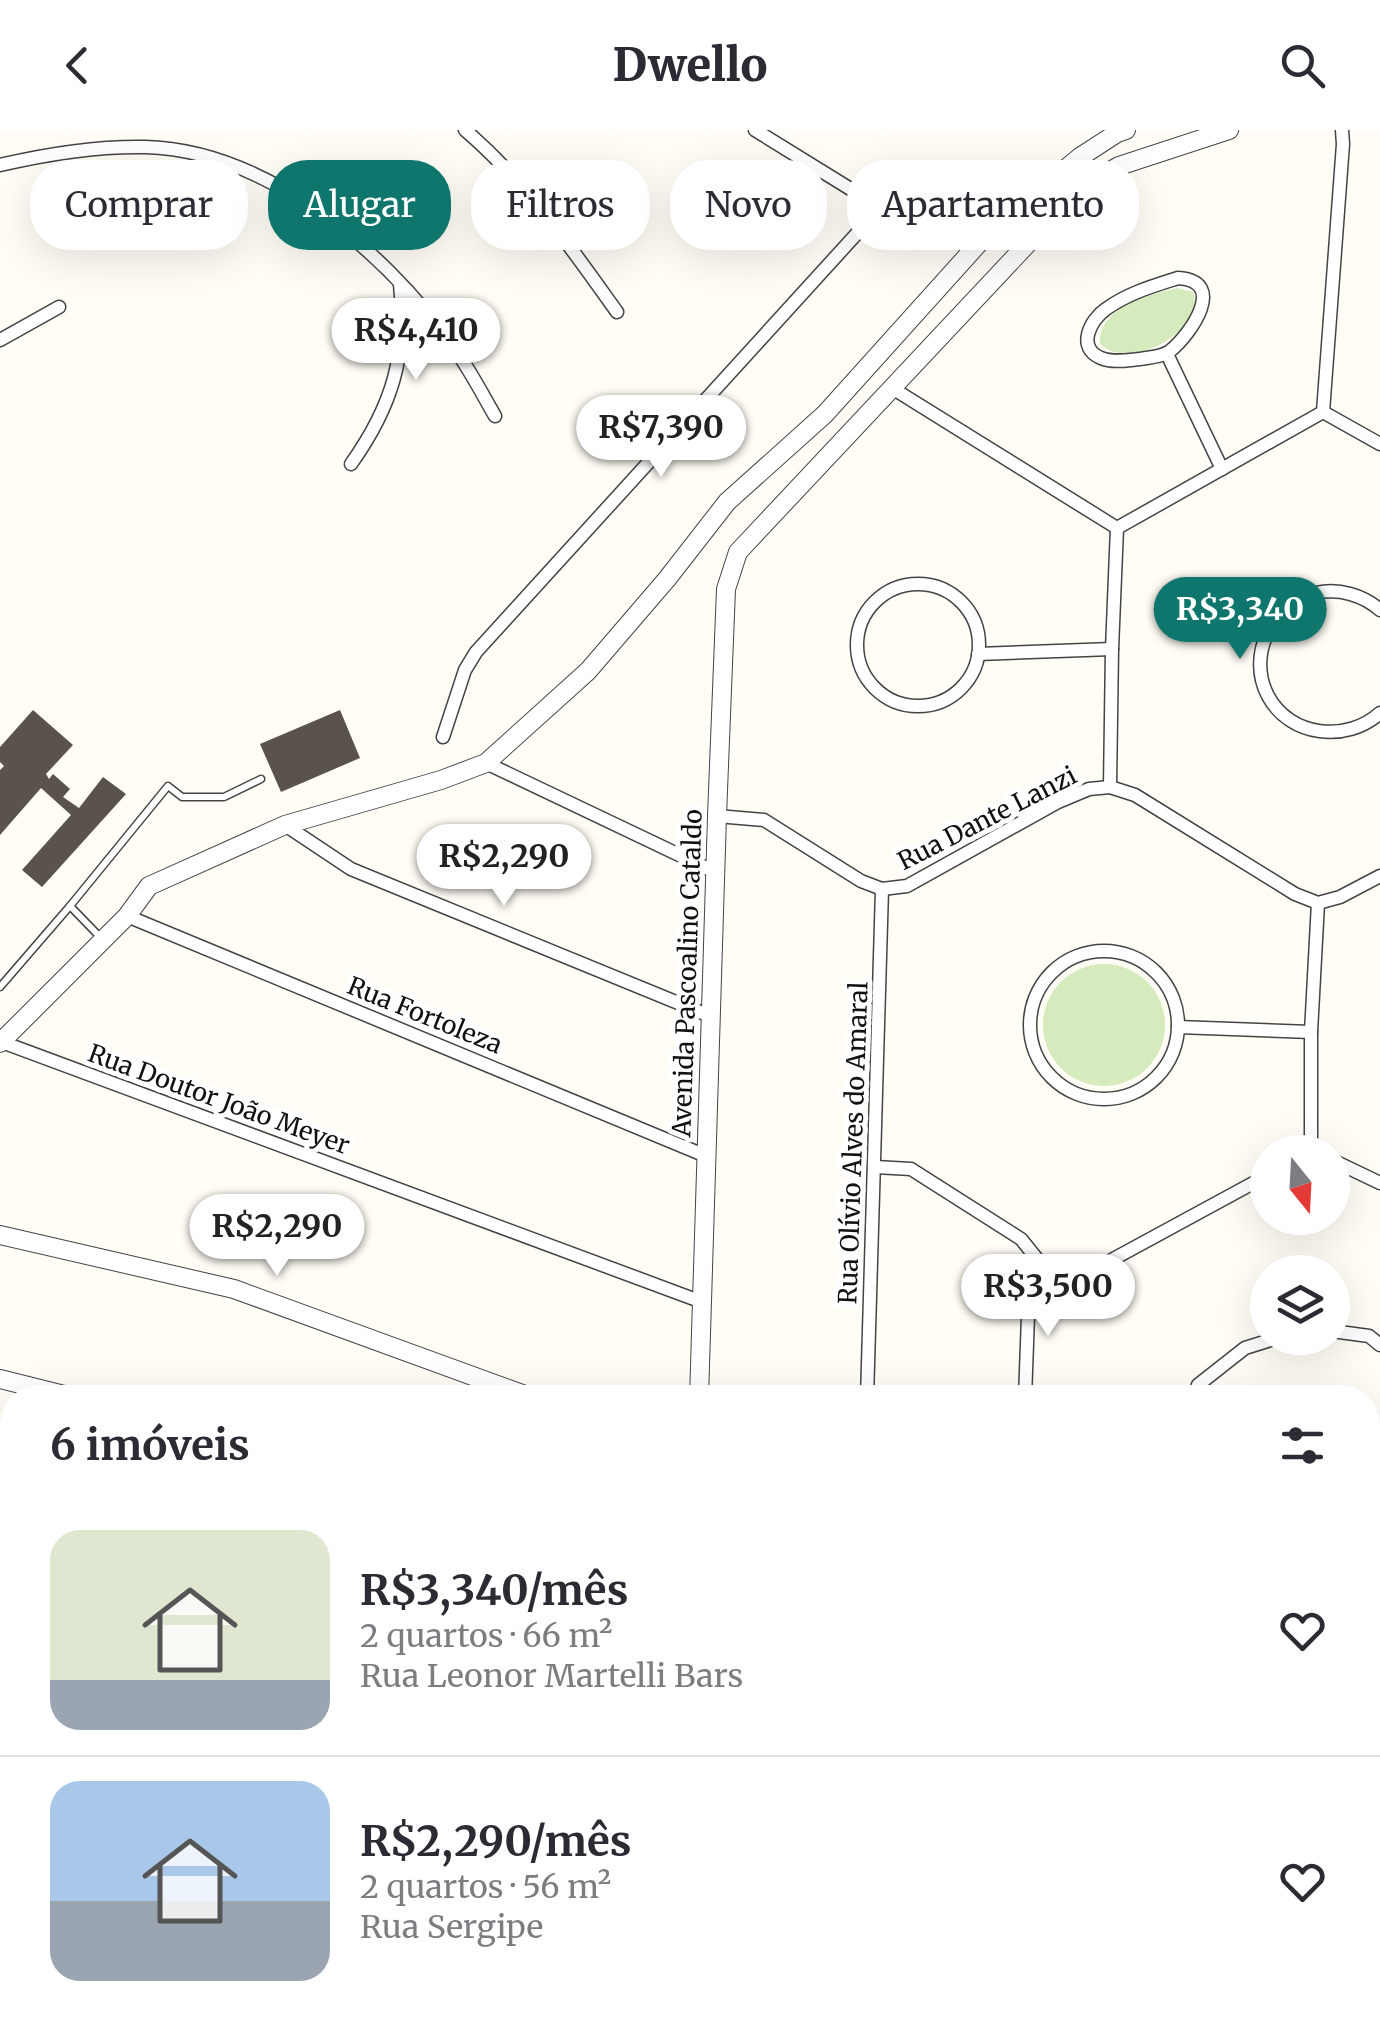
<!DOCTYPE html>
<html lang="pt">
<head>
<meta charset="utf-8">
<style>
	:root { --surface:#fff; --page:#f2f2f3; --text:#2b2b33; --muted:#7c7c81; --line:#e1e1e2; --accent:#0f766e }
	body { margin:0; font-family:Merriweather,serif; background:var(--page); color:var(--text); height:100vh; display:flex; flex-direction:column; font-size:38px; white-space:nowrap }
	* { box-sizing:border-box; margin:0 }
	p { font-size:32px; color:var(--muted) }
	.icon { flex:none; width:55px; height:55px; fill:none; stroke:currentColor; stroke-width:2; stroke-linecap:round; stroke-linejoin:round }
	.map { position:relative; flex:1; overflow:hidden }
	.panel { position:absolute; left:0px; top:1255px; width:1380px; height:642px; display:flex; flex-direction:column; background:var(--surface); border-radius:40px 40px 0 0; box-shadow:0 10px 40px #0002 }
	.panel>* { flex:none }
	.top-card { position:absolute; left:30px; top:30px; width:1320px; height:90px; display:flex; gap:20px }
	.needle { width:65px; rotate:162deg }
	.fabs { position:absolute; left:1250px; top:1005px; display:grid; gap:20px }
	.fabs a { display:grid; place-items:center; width:100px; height:100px; border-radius:50%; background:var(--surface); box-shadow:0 10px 40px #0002; font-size:50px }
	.price { position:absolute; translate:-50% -85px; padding:0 22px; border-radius:35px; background:#fff; color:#222; font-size:32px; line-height:65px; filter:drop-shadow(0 2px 5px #0008) }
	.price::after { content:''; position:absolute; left:50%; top:60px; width:30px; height:22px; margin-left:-15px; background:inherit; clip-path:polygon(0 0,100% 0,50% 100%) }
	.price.active { background:var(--accent); color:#fff }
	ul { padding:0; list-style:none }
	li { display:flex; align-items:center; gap:30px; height:250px; padding:0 50px }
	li+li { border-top:2px solid var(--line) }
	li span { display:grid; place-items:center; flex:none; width:280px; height:200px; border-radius:30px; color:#555 }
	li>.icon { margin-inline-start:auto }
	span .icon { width:120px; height:120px; fill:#fffc; stroke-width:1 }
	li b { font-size:42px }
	h2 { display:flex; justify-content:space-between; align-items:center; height:120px; padding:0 50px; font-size:42px }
	.pill { padding:0 35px; border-radius:40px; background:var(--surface); box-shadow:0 10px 40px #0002; font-size:35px; line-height:90px }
	.pill.active { background:var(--accent); color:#fff }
	header { display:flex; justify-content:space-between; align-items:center; height:130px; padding:0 50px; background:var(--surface); font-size:45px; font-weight:800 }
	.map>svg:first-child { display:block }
	.green { fill:#d5ebbd }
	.forest { fill:#b9dc9c }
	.building { fill:#5a524d }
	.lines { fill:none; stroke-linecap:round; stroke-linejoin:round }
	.service-casing { stroke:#444; stroke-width:9 }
	.minor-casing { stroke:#444; stroke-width:15 }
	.tertiary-casing { stroke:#444; stroke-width:20 }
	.path { stroke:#333; stroke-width:2.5; stroke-dasharray:10 5; stroke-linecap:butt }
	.service { stroke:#fff; stroke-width:6 }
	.minor { stroke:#fff; stroke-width:12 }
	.tertiary { stroke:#fff; stroke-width:18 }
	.labels { text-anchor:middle; stroke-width:10; stroke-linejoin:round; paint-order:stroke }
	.street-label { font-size:25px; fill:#111; stroke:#fff }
</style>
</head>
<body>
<header><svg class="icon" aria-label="back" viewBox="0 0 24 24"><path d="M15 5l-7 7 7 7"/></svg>Dwello<svg class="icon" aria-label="search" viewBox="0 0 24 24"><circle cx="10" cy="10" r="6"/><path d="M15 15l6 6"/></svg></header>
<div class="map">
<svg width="1380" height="1897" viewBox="0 0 1380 1897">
	<rect width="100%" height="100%" fill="#fffdf5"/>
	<g class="green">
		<path d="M 1177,158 L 1193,162 C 1207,199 1131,243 1100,214 C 1098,177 1149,165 1177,158 Z"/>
		<circle cx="1104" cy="895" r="61"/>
		<polygon points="188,1885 460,1885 491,1897 192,1897"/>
	</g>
	<polygon class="forest" points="230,1885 384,1885 395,1897 237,1897"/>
	<g class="building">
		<polygon points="33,580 73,615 46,644 49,649 53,644 70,659 63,667 79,678 103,647 126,664 42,757 22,740 71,685 41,658 0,705 0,640 4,636 0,632 0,617"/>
		<polygon points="340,580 360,628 281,662 260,614"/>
	</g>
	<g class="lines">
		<g class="service-casing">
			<g id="service">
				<polyline points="70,776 102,809"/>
				<polyline points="0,857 70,776 168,656 182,667 224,667 261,649"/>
			</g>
		</g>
		<g class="minor-casing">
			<g id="minor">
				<path d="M 465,0 C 526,52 571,118 617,182"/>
				<polyline points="755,0 857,63"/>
				<path d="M 0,35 C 47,24 96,16 145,17 C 266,20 383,120 451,214 C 468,236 481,262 495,286"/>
				<circle cx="875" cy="69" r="19"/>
				<path d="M 1178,148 C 1228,151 1191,204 1170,221 C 1162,227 1150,227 1140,229 C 1128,230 1113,233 1101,228 C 1076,218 1090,190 1106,179 C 1128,163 1153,156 1178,148 Z"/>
				<polyline points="0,210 59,177"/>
				<polyline points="1167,224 1222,339"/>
				<polyline points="892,258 1117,398 1323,282 1380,314"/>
				<polyline points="1323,282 1343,14 1342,0"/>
				<path d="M 351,334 C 393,275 407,225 400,154"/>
				<circle cx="918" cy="515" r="61"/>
				<path d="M 1380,480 C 1363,465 1339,458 1316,463 C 1273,474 1246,524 1268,566 C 1290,607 1347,613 1380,583"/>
				<polyline points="978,524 1112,519"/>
				<polyline points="443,607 465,540 476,522 871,88"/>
				<polyline points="486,633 715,742"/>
				<polyline points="1110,657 1112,519 1117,398"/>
				<polyline points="717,686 764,690 861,751 882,759 907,756 1058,672 1089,659 1110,657 1135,665 1295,764 1318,773 1340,767 1380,746"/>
				<polyline points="285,695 351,739 710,886"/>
				<polyline points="127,786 706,1026"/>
				<circle cx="1104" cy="895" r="74"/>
				<polyline points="1178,897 1311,902"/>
				<polyline points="2,912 702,1172"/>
				<polyline points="1311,1019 1311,902 1318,773"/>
				<polyline points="1332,1030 1380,1053"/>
				<polyline points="875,1037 911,1039 1021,1109 1050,1145"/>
				<polyline points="1050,1145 1093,1140 1268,1045"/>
				<polyline points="1332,1201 1369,1206 1380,1215"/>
				<polyline points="867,1268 882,759"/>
				<polyline points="1025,1268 1028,1186 1050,1145"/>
				<polyline points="1193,1268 1198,1255 1245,1218 1277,1208"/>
				<polyline points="1368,1451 1380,1442"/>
				<polyline points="12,1552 0,1591 12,1594"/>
				<polyline points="1368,1623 1380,1616"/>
				<polyline points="1368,1775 1380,1768"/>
				<polyline points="866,1885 880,1897"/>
				<polyline points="19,1897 21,1885"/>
				<polyline points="138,1897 139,1885"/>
				<polyline points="680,1897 680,1885"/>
				<polyline points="847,1897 847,1885"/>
				<polyline points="1278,1897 1279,1885"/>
				<polyline points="1317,1897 1380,1891"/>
			</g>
		</g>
		<g class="tertiary-casing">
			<g id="tertiary">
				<polyline points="0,913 127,786 149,756 285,695 441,650 486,633 588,541 667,449 727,372 825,284 988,103 1080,27 1117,3 1126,0"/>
				<polyline points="0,1105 234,1159 533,1268"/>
				<polyline points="0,1249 76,1268"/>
				<polyline points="699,1268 717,686 726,459 738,422 1047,93 1085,55 1119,36 1229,0"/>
				<polyline points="0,1401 12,1407"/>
			</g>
		</g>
		<polyline class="path" points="219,1885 227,1897"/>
		<use href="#service" class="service"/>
		<use href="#minor" class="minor"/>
		<use href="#tertiary" class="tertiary"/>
	</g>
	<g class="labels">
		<g class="street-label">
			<text transform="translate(987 688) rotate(-27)" y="9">Rua Dante Lanzi</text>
			<text transform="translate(687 843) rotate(-88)" y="9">Avenida Pascoalino Cataldo</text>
			<text transform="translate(425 885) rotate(22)" y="9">Rua Fortoleza</text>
			<text transform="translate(219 969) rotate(20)" y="9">Rua Doutor João Meyer</text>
			<text transform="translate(853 1013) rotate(-88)" y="9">Rua Olívio Alves do Amaral</text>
		</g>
	</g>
</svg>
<div class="fabs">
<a><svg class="needle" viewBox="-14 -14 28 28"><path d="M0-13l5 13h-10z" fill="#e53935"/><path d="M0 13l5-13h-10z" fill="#7c7c81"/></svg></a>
<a><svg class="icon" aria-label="layers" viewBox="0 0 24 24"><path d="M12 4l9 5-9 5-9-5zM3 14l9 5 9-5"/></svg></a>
</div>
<b class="price" style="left:416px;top:253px">R$4,410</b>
<b class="price" style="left:661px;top:350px">R$7,390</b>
<b class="price active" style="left:1240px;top:532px">R$3,340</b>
<b class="price" style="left:504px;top:779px">R$2,290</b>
<b class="price" style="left:277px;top:1149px">R$2,290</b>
<b class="price" style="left:1048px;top:1209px">R$3,500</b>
<div class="top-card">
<a class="pill">Comprar</a>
<a class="pill active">Alugar</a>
<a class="pill">Filtros</a>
<a class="pill">Novo</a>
<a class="pill">Apartamento</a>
</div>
<section class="panel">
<h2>6 imóveis<svg class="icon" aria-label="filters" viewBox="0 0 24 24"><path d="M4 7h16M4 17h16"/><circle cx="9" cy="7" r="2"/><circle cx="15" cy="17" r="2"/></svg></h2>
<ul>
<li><span style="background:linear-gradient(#dfe7d0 75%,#9aa5b1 0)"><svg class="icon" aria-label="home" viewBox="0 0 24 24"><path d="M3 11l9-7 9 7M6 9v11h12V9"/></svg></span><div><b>R$3,340/mês</b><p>2 quartos · 66 m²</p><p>Rua Leonor Martelli Bars</p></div><svg class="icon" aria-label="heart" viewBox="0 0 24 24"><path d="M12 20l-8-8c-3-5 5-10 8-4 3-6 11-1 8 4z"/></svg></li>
<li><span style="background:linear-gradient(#a9c7e8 60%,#9aa5b1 0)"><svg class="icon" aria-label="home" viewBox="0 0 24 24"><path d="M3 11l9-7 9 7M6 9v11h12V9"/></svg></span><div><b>R$2,290/mês</b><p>2 quartos · 56 m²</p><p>Rua Sergipe</p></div><svg class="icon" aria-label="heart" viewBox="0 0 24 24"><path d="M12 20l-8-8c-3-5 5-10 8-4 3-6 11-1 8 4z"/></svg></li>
</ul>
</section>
</div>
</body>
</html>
